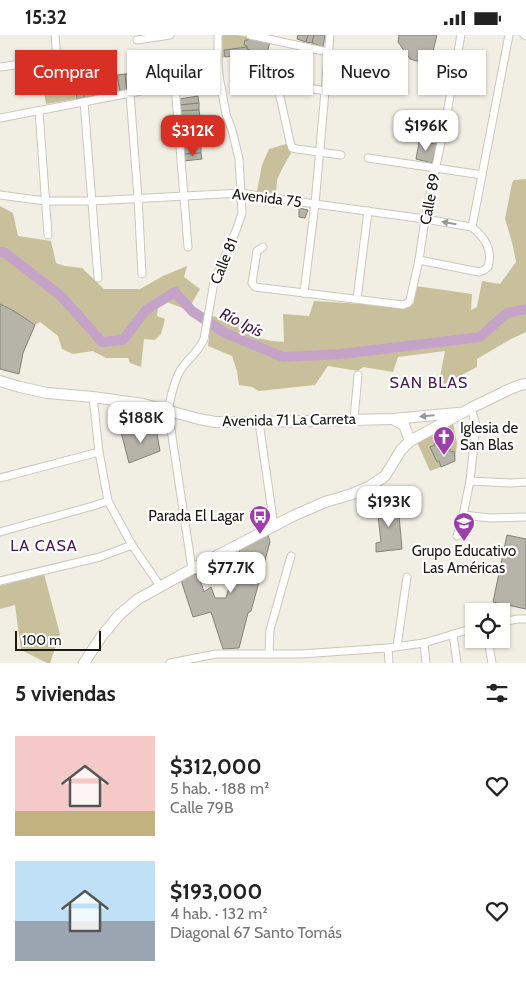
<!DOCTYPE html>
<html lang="es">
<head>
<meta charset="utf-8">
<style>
	:root { --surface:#fff; --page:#f2f2f2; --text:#222; --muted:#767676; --accent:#d93025 }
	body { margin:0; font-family:Cabin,sans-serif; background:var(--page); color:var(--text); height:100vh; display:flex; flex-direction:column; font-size:19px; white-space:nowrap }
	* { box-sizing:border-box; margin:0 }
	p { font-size:16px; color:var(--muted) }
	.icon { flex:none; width:28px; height:28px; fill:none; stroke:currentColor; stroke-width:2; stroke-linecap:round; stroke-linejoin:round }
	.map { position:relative; height:628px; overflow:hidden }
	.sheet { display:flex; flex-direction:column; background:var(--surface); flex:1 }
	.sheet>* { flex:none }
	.banner { position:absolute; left:15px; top:15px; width:496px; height:45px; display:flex; gap:10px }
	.controls { position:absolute; left:465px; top:568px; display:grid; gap:10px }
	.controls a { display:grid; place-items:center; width:45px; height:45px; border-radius:0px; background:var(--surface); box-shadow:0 1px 4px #0004; font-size:25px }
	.scale { position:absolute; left:15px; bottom:12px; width:86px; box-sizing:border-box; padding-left:5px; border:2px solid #1a1915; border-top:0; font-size:14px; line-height:18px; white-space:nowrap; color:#1a1915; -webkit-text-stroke:4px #fff; paint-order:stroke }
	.price { position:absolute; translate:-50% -42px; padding:0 11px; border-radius:10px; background:#fff; color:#222; font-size:16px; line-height:32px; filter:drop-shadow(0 1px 2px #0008) }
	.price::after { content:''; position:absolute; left:50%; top:30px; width:15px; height:11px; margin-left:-8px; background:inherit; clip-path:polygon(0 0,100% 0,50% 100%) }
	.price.active { background:var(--accent); color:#fff }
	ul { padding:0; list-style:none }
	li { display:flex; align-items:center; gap:15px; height:125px; padding:0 15px }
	li span { display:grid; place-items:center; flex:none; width:140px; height:100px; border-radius:0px; color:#555 }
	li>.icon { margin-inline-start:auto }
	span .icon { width:60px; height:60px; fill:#fffc; stroke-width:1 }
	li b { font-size:21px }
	h2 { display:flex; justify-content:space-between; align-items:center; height:60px; padding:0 15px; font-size:21px }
	.pill { padding:0 18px; border-radius:0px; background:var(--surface); box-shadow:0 1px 4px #0004; font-size:18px; line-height:45px }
	.pill.active { background:var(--accent); color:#fff }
	.status { display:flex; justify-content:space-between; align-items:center; height:35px; padding:0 25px; background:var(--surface); direction:ltr }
	.status svg { height:14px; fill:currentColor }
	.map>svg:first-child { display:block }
	.green { fill:#c8c09b }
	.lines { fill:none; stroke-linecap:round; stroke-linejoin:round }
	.river { stroke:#c5a3c8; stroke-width:10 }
	.building { fill:#b6b4a9; stroke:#848177 }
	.street-casing { stroke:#cac7bc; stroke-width:9 }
	.secondary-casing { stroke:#cac7bc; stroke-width:12 }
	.street { stroke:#fff; stroke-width:7 }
	.secondary { stroke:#fff; stroke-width:10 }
	.oneway { fill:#989896 }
	.labels { text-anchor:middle; stroke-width:4.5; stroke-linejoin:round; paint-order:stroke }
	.street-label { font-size:15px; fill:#1a1915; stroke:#fff }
	.poi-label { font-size:15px; fill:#1a1915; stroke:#fff; text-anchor:start }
	.water-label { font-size:16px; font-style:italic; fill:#421847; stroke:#fff }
	.neighbourhood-label { font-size:16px; letter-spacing:1px; fill:#491c4e; stroke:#fff }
</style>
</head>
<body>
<div class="status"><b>15:32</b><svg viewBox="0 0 49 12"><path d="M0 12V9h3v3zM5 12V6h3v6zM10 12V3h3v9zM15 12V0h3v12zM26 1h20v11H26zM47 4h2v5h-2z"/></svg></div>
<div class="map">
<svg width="526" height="628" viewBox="0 0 526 628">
	<rect width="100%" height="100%" fill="#f1eee3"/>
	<g class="green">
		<polygon points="223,0 237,0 249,2 248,5 245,5 244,10 247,11 247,12 225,15 225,22 222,23 222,2"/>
		<polygon points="73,47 76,64 46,69 43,53"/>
		<polygon points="286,109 291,118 282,134 277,145 276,162 256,161 262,130 269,114"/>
		<polygon points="526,144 526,297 511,304 477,324 477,332 437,353 429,355 440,342 445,316 398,322 393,337 363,332 358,336 328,331 315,350 259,356 252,352 239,350 237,336 232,321 208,311 211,281 242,286 250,301 272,306 284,307 283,279 309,281 314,266 409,272 414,268 416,251 472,259 471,275 477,272 482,246 500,249 516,227 512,207 505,184 512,148 514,145"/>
		<polygon points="0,171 13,178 18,201 51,206 56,228 65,231 82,233 104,254 140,254 163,241 187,231 184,242 200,254 188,275 164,266 158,271 157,281 165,284 161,299 155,305 144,304 141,332 130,328 128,323 106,323 93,316 73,319 62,314 58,301 40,287 35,290 14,276 0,269"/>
		<polygon points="453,388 457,408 455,426 454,416 451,417 446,405 441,407 440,406 434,409 437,427 439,426 441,432 430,436 417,407"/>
		<polygon points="44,539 60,599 50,628 47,628 21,615 15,570 0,574 0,551"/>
	</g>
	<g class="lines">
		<polyline class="river" points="0,217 4,217 61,261 102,307 123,305 146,275 175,257 192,276 225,298 283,322 341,319 480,302 507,278 526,274"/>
	</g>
	<g class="building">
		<polygon points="298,0 308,0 306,7 297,4"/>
		<polygon points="308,0 314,0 312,8 306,7"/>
		<polygon points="314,0 325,0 323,12 312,8"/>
		<polygon points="399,0 437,0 432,20 425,19 424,28 410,24 398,7"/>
		<polygon points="249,2 270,6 267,19 257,17 257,19 250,18 250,15 247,14 247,11 244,10 245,5 248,5"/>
		<polygon points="247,12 247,14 250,15 250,18 225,22 224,15"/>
		<polygon points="210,22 212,29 194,32 192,26"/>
		<polygon points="192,26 195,42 189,44 187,27"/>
		<polygon points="187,27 189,44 180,46 178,28"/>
		<polygon points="178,28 180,46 174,46 172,30"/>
		<polygon points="212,29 213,39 195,42 194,32"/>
		<polygon points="164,30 172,30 174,46 168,48"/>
		<polygon points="164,30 168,48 160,48 158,31"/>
		<polygon points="158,31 160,48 154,49 152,32"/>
		<polygon points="152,32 154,49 147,51 144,34"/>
		<polygon points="144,34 147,51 141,51 137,35"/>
		<polygon points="137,35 141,51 133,53 130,38"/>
		<polygon points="130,38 133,53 127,55 125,39"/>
		<polygon points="125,39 127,55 120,56 117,40"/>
		<polygon points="117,40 120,56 113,58 111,42"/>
		<polygon points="111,42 113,58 106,59 104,44"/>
		<polygon points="104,44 106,59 99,60 97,45"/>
		<polygon points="97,45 99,60 93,61 90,46"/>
		<polygon points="90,46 93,61 84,63 82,48"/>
		<polygon points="83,48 84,63 77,64 75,49"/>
		<polygon points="198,61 199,68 180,70 179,64"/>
		<polygon points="199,68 199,75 180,76 180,70"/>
		<polygon points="199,75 200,82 181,84 180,76"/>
		<polygon points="200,82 200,90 181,91 181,84"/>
		<polygon points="200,90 200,97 182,98 181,91"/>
		<polygon points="200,97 200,103 182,105 182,98"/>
		<polygon points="200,103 201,111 183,112 182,105"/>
		<polygon points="419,107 437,109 432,128 416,124"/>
		<polygon points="201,111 201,118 184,119 183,112"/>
		<polygon points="201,118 202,124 184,126 184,119"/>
		<polygon points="299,173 308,175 305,183 299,182"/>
		<polygon points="0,269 14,276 35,290 23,318 19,339 0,334"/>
		<polygon points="156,393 160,416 129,428 121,397"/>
		<polygon points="446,405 451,417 454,416 455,426 441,432 439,426 437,427 430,412 435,410 434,409 441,406 441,407"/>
		<polygon points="398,469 402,514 376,517 376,508 381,507 377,471"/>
		<polygon points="268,500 270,507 251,576 248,578 239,613 223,614 211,577 193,582 181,545 198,538 204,557 211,552 215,563 226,563 240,514"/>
		<polygon points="507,500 526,504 526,574 493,567"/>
	</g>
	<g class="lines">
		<g class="street-casing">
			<g id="street">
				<polyline points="250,0 328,17"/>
				<polyline points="524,0 526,1"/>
				<polyline points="137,5 170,0"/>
				<polyline points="0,32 57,24 55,0"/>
				<polyline points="175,50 188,212"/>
				<polyline points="325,56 287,49 282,52 279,57 290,107 292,113 297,114 341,120"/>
				<polyline points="130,59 138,163 142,239"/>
				<polyline points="84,67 98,243"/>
				<polyline points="39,76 48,200"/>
				<polyline points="0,83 219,41"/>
				<polyline points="368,123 436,133 482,140"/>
				<polyline points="0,160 45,166 92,166 241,158 315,169 425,184 472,192"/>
				<polyline points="263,212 257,216 252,248 255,252 403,270 408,268 410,265 419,225 425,184 447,78 461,0"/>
				<path d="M 419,225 L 479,237 L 484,235 L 488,232 C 493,214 485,203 472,192 L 509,0"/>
				<polyline points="304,258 315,169 330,0"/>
				<polyline points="357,264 368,176"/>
				<polyline points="93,362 99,417 108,466 132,510 160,551"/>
				<polyline points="354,384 358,340"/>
				<polyline points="259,387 274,491"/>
				<polyline points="0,443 99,417"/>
				<polyline points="470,446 510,448 526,447"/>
				<polyline points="463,480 490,483 526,482"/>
				<polyline points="0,497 93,471 108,466"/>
				<polyline points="457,501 463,480 470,446 476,390 471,373"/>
				<path d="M 192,534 L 168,375 C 171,362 173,348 180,336 C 187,324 198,318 204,304 L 214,247 L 237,193 L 242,178 L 239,124 L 232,95 L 226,79 L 219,41 L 218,26 L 218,0"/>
				<polyline points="0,546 100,522 132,510"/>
				<polyline points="501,587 518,584 526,584"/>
				<polyline points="453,599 457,628"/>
				<polyline points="488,604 492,628"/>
				<polyline points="424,608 426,628"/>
				<polyline points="397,611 407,542"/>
				<polyline points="388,613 389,628"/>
				<polyline points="269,619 270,595 291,521"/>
				<polyline points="170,628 216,619 301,619 388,613 424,608 474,593"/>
			</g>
		</g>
		<g class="secondary-casing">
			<g id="secondary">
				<polyline points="0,346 20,352 47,358 93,362 143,369 199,384 215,387 259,387 393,384 457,378"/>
				<polyline points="393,384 404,390 410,406"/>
				<polyline points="84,628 101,602 119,580 138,564 192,534 293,481 325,467 352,459 370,451 385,441 401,415 410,406 471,373 508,355 520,350 526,349"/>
			</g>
		</g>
		<use href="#street" class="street"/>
		<use href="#secondary" class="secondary"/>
	</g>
	<defs><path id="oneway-solid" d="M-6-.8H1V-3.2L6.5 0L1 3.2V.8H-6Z" transform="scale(1.25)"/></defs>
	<g class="oneway">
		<use href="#oneway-solid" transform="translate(449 188) rotate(-170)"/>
		<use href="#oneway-solid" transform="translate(427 381) rotate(175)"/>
	</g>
	<defs>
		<g id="church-pin" transform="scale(1.125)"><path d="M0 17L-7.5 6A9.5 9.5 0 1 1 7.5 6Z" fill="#9c3fa8" stroke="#fff"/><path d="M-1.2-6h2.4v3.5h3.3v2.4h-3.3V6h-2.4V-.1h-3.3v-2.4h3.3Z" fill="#fff"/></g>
		<g id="bus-pin" transform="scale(1.125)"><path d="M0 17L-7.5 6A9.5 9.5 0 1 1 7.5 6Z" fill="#9c3fa8" stroke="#fff"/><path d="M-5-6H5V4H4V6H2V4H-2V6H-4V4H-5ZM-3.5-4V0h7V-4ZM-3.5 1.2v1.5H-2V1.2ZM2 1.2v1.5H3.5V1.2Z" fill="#fff"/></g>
		<g id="university-pin" transform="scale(1.125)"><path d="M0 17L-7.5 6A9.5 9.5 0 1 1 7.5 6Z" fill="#9c3fa8" stroke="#fff"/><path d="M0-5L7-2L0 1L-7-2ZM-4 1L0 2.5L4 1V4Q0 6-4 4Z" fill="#fff"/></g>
	</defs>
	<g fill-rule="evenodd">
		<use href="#church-pin" x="444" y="402"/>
		<use href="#bus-pin" x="260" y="481"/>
		<use href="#university-pin" x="464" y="488"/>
	</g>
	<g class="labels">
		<g class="street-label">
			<text transform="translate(267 163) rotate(7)" y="5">Avenida 75</text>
			<text transform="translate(430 164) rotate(-79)" y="5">Calle 89</text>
			<text transform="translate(224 226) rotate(-68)" y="5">Calle 81</text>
			<text transform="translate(289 385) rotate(-1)" y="5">Avenida 71 La Carreta</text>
		</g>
		<g class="poi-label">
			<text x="460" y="398">Iglesia de<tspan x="460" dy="17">San Blas</tspan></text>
			<text x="244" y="486" text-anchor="end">Parada El Lagar</text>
			<text x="464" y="521" text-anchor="middle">Grupo Educativo<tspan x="464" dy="17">Las Américas</tspan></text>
		</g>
		<g class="water-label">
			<text transform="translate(242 287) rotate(26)" y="6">Río Ipís</text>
		</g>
		<g class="neighbourhood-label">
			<text x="429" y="353">SAN BLAS</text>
			<text x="44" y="516">LA CASA</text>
		</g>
	</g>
</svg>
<div class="controls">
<a><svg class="icon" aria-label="locate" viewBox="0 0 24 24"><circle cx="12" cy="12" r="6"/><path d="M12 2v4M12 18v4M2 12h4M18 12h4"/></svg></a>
</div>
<div class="scale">100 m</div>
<b class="price" style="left:426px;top:117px">$196K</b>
<b class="price active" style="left:193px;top:122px">$312K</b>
<b class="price" style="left:141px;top:409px">$188K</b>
<b class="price" style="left:389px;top:493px">$193K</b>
<b class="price" style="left:231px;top:559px">$77.7K</b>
<div class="banner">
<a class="pill active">Comprar</a>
<a class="pill">Alquilar</a>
<a class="pill">Filtros</a>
<a class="pill">Nuevo</a>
<a class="pill">Piso</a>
</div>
</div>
<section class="sheet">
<h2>5 viviendas<svg class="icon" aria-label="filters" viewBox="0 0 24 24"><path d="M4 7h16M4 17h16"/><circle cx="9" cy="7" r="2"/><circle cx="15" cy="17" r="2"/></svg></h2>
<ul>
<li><span style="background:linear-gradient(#f6c9c9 75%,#c2b280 0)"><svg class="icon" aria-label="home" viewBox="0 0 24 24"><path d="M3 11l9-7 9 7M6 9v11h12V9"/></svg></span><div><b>$312,000</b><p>5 hab. · 188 m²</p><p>Calle 79B</p></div><svg class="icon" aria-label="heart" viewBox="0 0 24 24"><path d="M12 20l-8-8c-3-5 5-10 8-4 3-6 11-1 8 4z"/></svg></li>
<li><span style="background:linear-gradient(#bfe0f5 60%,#9aa5b1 0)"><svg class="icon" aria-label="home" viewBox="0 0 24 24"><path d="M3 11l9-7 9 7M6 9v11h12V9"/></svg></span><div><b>$193,000</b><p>4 hab. · 132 m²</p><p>Diagonal 67 Santo Tomás</p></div><svg class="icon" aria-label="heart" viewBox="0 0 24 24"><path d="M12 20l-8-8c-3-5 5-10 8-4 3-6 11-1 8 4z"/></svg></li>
</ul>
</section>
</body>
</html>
